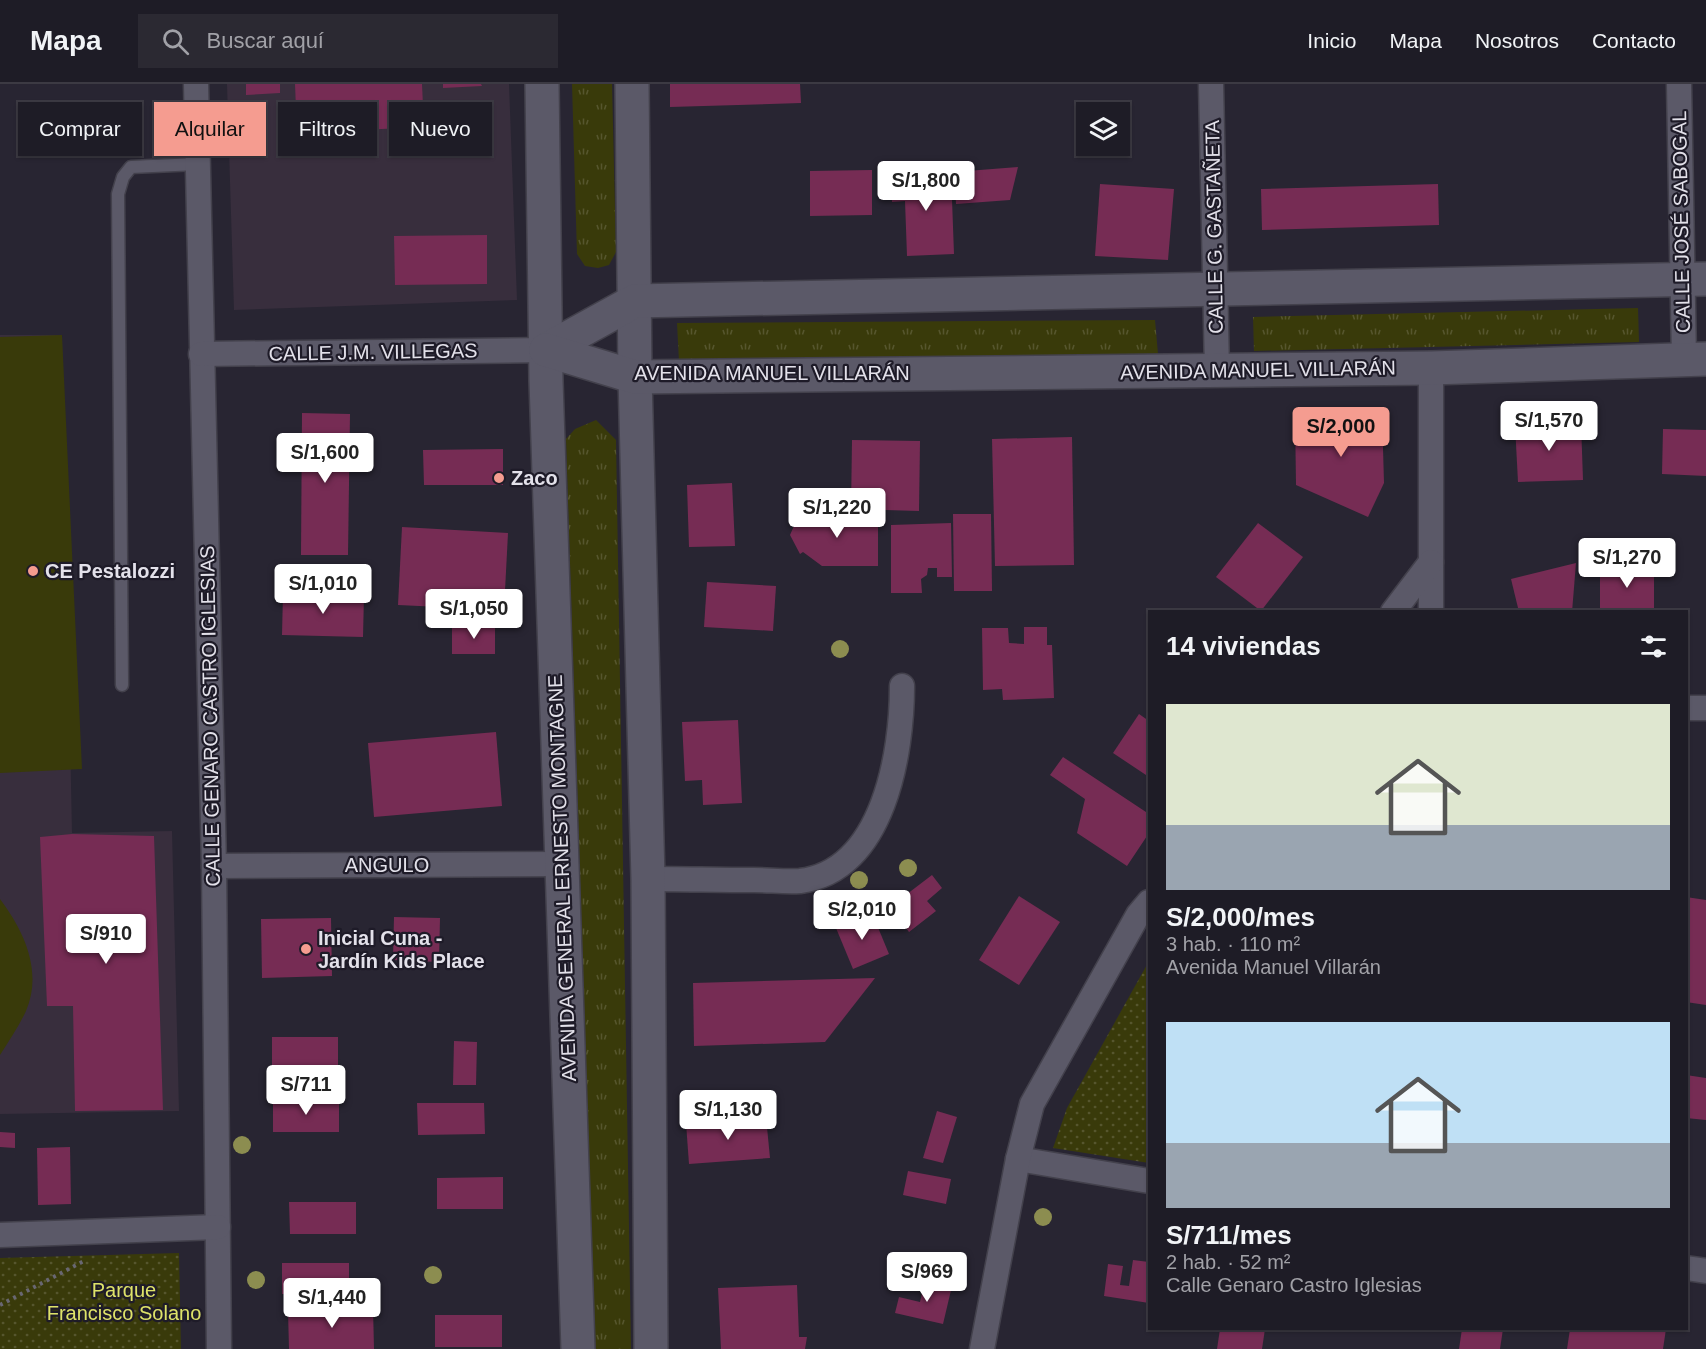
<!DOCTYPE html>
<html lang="es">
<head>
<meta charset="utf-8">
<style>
	:root { --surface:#1e1c26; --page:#2b2932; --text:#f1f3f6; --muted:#a1a1a7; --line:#3c3a43; --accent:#f59c90 }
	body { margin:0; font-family:Arial,sans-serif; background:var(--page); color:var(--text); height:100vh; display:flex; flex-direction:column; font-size:22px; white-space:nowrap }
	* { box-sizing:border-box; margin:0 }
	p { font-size:20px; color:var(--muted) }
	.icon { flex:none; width:33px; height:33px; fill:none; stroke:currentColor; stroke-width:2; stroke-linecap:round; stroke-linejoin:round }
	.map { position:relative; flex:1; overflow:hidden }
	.drawer { position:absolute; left:1148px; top:526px; width:540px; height:720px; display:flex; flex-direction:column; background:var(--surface); border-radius:0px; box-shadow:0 2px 4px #0004,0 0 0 2px var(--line) }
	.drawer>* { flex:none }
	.guide { position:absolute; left:18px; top:18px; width:570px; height:54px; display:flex; gap:12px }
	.buttons { position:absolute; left:1076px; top:18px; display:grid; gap:12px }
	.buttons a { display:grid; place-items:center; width:54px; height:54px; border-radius:0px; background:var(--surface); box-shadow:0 2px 4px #0004,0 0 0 2px var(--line); font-size:30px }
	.price { position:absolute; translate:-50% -51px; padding:0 14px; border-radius:6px; background:#fff; color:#222; font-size:20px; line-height:39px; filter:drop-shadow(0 2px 3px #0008) }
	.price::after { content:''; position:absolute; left:50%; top:36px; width:18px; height:14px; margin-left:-9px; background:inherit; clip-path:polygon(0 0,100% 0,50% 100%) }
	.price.selected { background:var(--accent); color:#111 }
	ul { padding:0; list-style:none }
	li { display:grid; align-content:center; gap:12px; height:318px; padding:0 18px }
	li span { display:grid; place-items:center; height:186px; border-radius:0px; color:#555 }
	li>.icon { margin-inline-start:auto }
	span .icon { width:108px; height:108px; fill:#fffc; stroke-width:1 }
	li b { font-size:26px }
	h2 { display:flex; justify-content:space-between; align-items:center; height:72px; padding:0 18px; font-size:26px }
	.pill { padding:0 21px; border-radius:0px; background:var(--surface); box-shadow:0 2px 4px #0004,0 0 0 2px var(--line); font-size:21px; line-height:54px }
	.pill.selected { background:var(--accent); color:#111 }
	header { display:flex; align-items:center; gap:36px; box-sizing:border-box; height:84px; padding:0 30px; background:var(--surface); border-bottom:2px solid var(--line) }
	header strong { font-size:28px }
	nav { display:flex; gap:33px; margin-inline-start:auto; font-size:21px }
	.search { width:420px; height:54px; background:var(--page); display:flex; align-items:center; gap:15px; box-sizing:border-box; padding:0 21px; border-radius:0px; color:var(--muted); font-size:22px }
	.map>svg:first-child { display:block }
	.education { fill:#382e3d }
	.grass { fill:url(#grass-tufts) }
	.park { fill:url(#park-dots) }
	.pitch { fill:#393a0a }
	.building { fill:#762c54 }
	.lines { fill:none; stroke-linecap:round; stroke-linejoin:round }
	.lane-casing { stroke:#43414c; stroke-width:15 }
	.street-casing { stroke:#43414c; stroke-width:27 }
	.secondary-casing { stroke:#43414c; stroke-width:36 }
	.path { stroke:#696772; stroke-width:4; stroke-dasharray:3 4.5; stroke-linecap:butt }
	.lane { stroke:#5b5968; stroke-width:12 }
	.street { stroke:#5b5968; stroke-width:24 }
	.secondary { stroke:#5b5968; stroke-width:33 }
	.tree { fill:#8c8d50 }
	.poi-dot { fill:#f59c90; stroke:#1e1b28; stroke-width:2 }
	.labels { text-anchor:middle; stroke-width:4.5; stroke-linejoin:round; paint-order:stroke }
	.street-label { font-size:20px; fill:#e3e1ea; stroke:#1e1b28 }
	.poi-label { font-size:20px; font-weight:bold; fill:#e3e1ea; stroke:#1e1b28; text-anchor:start }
	.park-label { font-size:20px; fill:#dee269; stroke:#1e1b28 }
</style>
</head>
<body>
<header>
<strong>Mapa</strong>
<div class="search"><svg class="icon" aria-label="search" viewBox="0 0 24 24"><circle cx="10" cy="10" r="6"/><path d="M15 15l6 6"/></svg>Buscar aquí</div>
<nav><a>Inicio</a><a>Mapa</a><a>Nosotros</a><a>Contacto</a></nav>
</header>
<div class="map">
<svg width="1706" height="1265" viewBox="0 0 1706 1265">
	<defs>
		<pattern id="grass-tufts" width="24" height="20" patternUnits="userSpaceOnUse" patternTransform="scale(1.5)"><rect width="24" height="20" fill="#393a0a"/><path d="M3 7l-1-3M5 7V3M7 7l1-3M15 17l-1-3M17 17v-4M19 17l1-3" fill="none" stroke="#56562e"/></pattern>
		<pattern id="park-dots" width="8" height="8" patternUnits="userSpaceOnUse" patternTransform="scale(1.5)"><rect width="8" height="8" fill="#393a0a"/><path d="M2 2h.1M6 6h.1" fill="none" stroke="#56562e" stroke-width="1.8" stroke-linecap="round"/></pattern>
	</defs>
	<rect width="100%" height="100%" fill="#282532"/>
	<g class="education">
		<polygon points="227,0 509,0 517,216 234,226"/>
		<polygon points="0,251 62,251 72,749 172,747 179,1027 0,1030"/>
	</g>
	<g class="grass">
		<polygon points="572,0 612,0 616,168 609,181 598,184 585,182 577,170"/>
		<polygon points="1638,224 1639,258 1254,267 1253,233"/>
		<polygon points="1155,236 1158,270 679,277 677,239"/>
		<polygon points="596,336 616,356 631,1265 595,1265 566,355 575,345"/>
	</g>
	<g class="park">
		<polygon points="1149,877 1149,1079 1053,1064 1067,1024"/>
		<polygon points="179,1169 181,1265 0,1265 0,1174"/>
	</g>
	<g class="pitch">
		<polygon points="62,251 82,685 0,689 0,253"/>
		<path d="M 0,815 C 24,847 43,887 26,927 C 19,942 9,957 0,971 Z"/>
	</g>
	<g class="building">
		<polygon points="246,0 280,0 280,9 246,11"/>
		<polygon points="295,0 422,0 424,43 297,49"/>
		<polygon points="443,0 481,0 482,2 443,4"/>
		<polygon points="670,0 800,0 801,19 670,23"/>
		<polygon points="1018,83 1010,116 956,120 954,88"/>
		<polygon points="872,86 872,131 810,132 810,87"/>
		<polygon points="951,88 954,170 907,172 905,117 892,118 891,91"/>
		<polygon points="1100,100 1174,105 1168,176 1095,172"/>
		<polygon points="1438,100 1439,141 1262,146 1261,105"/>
		<polygon points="487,151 487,200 395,201 394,152"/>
		<polygon points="302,329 350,330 348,471 301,471"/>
		<polygon points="1382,329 1384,399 1368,433 1296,401 1295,330"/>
		<polygon points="1581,339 1583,396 1518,398 1515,341"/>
		<polygon points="1663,345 1706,346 1706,392 1662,390"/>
		<polygon points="1072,353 1074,481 995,482 992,355"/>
		<polygon points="852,356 920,357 919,427 851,425"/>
		<polygon points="503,365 503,401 424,401 423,366"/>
		<polygon points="732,399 735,462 689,463 687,401"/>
		<polygon points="809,425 851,425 852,440 878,441 878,482 822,482 803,468 800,470 790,451 794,442 806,443 810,436"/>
		<polygon points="953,430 991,430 992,507 954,507"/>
		<polygon points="951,439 952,493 937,493 937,484 928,484 927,491 921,495 922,509 891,509 891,441"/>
		<polygon points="1258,439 1303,473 1261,527 1216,493"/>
		<polygon points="402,443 508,449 504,526 398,521"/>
		<polygon points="1576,479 1572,528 1519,528 1511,495"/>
		<polygon points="1654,482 1654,528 1600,528 1600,483"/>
		<polygon points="707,498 776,502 773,547 704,543"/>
		<polygon points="283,509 364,511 363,553 282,551"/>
		<polygon points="495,542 495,570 452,570 452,543"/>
		<polygon points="1024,543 1047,543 1047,561 1052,561 1054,614 1003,616 1002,605 983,606 982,544 1008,544 1009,559 1024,560"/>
		<polygon points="1139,630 1149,637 1149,693 1113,669"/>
		<polygon points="738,636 742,719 703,721 702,696 685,697 682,638"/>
		<polygon points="496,648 502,722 374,733 368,659"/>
		<polygon points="1063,673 1149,730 1149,749 1127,782 1077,749 1085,715 1050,691"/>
		<polygon points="72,750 154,752 163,1026 75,1027 73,922 47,922 40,753"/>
		<polygon points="932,791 942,804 927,817 936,827 909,848 890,823"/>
		<polygon points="1019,812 1060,838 1019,901 979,876"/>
		<polygon points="1686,813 1706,816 1706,921 1686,918"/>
		<polygon points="872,829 889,870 853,885 836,844"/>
		<polygon points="394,833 440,834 439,878 393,876"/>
		<polygon points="331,834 332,892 262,894 261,835"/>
		<polygon points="875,894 825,958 694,962 693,899"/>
		<rect x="272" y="953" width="66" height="31"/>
		<polygon points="454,957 477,958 476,1001 453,1001"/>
		<polygon points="1686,991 1706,994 1706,1036 1686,1034"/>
		<rect x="273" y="1016" width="66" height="32"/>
		<polygon points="417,1019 484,1019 485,1050 418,1051"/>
		<polygon points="937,1027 957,1033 943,1079 923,1074"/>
		<polygon points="766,1033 770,1074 689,1080 686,1039"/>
		<polygon points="0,1048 15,1049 15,1064 0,1063"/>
		<polygon points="70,1063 71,1120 38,1121 37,1064"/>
		<polygon points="908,1087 951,1095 946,1120 903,1111"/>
		<polygon points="503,1093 503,1125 437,1125 437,1094"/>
		<polygon points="289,1118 356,1118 356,1150 290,1150"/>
		<polygon points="1133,1176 1149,1178 1149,1219 1104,1212 1108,1180 1123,1182 1120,1201 1129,1202"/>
		<rect x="282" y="1179" width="67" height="31"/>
		<polygon points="925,1196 952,1202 943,1240 895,1229 899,1213 920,1218"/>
		<polygon points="797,1201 799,1253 807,1253 805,1265 721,1265 718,1204"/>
		<polygon points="373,1223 374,1265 289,1265 288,1227"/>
		<rect x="435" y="1231" width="67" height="32"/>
		<polygon points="1220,1245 1265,1245 1262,1265 1217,1265"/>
		<polygon points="1462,1245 1503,1245 1500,1265 1459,1265"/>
		<polygon points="1570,1245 1666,1245 1663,1265 1567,1265"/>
	</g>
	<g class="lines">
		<g class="lane-casing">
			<polyline id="lane" points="122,601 118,110 123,93 131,83 197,80"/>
		</g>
		<g class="street-casing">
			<g id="street">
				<polyline points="196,0 214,782 219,1265"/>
				<polyline points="1211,0 1217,287"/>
				<polyline points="1679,0 1684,275"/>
				<polyline points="201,270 546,266"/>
				<polyline points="1431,284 1431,528"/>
				<polyline points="1393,528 1431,478"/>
				<polyline points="1686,624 1706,624"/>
				<polyline points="214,782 561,780"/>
				<path d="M 648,795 C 683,795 718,796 754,796 C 769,796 785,798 800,797 C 884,787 902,668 902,602"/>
				<polyline points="1018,1075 1149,1097"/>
				<polyline points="0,1151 218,1143"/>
				<polyline points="1686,1184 1706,1187"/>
				<polyline points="982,1265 1018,1075 1032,1020 1138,831 1149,818"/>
			</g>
		</g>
		<g class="secondary-casing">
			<g id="secondary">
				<polyline points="542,0 546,297 578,1265"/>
				<polyline points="632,0 635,293 648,795 651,1265"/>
				<polyline points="546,266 635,217 1706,195"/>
				<polyline points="546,266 635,293 1431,284 1706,275"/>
			</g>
		</g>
		<polyline class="path" points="0,1221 84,1177"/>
		<use href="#lane" class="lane"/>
		<use href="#street" class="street"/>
		<use href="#secondary" class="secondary"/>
	</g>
	<g class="tree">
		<circle cx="840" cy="565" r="9"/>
		<circle cx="908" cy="784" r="9"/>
		<circle cx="859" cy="796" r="9"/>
		<circle cx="242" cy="1061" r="9"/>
		<circle cx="1043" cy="1133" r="9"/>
		<circle cx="433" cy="1191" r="9"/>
		<circle cx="256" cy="1196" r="9"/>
	</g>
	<g class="poi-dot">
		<circle cx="499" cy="394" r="6"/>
		<circle cx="33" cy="487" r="6"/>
		<circle cx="306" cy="865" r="6"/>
	</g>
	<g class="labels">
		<g class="street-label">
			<text transform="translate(1681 138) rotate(-91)" y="7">CALLE JOSÉ SABOGAL</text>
			<text transform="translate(1214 143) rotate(-91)" y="7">CALLE G. GASTAÑETA</text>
			<text transform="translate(373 268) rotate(-1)" y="7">CALLE J.M. VILLEGAS</text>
			<text transform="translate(1258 286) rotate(-1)" y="7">AVENIDA MANUEL VILLARÁN</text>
			<text x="772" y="296">AVENIDA MANUEL VILLARÁN</text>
			<text transform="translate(210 632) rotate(-91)" y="7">CALLE GENARO CASTRO IGLESIAS</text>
			<text x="387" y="788">ANGULO</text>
			<text transform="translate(562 794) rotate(-92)" y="7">AVENIDA GENERAL ERNESTO MONTAGNE</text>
		</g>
		<g class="poi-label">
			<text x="511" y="401">Zaco</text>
			<text x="45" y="494">CE Pestalozzi</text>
			<text x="318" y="861">Inicial Cuna -<tspan x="318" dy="23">Jardín Kids Place</tspan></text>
		</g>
		<g class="park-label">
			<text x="124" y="1213">Parque<tspan x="124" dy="23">Francisco Solano</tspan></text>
		</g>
	</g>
</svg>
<div class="buttons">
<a><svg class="icon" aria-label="layers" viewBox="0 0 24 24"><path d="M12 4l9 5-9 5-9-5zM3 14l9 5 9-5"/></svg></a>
</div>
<b class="price" style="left:926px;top:128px">S/1,800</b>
<b class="price" style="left:1549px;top:368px">S/1,570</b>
<b class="price selected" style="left:1341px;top:374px">S/2,000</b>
<b class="price" style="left:325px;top:400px">S/1,600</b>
<b class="price" style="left:837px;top:455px">S/1,220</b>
<b class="price" style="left:1627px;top:505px">S/1,270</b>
<b class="price" style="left:323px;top:531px">S/1,010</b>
<b class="price" style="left:474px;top:556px">S/1,050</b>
<b class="price" style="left:862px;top:857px">S/2,010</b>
<b class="price" style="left:106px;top:881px">S/910</b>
<b class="price" style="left:306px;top:1032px">S/711</b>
<b class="price" style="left:728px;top:1057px">S/1,130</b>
<b class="price" style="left:927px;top:1219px">S/969</b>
<b class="price" style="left:332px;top:1245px">S/1,440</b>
<div class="guide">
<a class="pill">Comprar</a>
<a class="pill selected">Alquilar</a>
<a class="pill">Filtros</a>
<a class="pill">Nuevo</a>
</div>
<section class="drawer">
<h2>14 viviendas<svg class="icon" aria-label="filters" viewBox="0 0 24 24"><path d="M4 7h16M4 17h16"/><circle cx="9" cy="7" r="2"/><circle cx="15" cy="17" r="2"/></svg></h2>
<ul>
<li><span style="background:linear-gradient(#dfe7d0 65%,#9aa5b1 0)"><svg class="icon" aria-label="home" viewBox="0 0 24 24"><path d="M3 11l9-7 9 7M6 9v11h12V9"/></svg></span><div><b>S/2,000/mes</b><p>3 hab. · 110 m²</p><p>Avenida Manuel Villarán</p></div></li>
<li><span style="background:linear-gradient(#bfe0f5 65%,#9aa5b1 0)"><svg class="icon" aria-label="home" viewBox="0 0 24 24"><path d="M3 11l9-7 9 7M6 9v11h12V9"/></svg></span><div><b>S/711/mes</b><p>2 hab. · 52 m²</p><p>Calle Genaro Castro Iglesias</p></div></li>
</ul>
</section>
</div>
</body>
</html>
